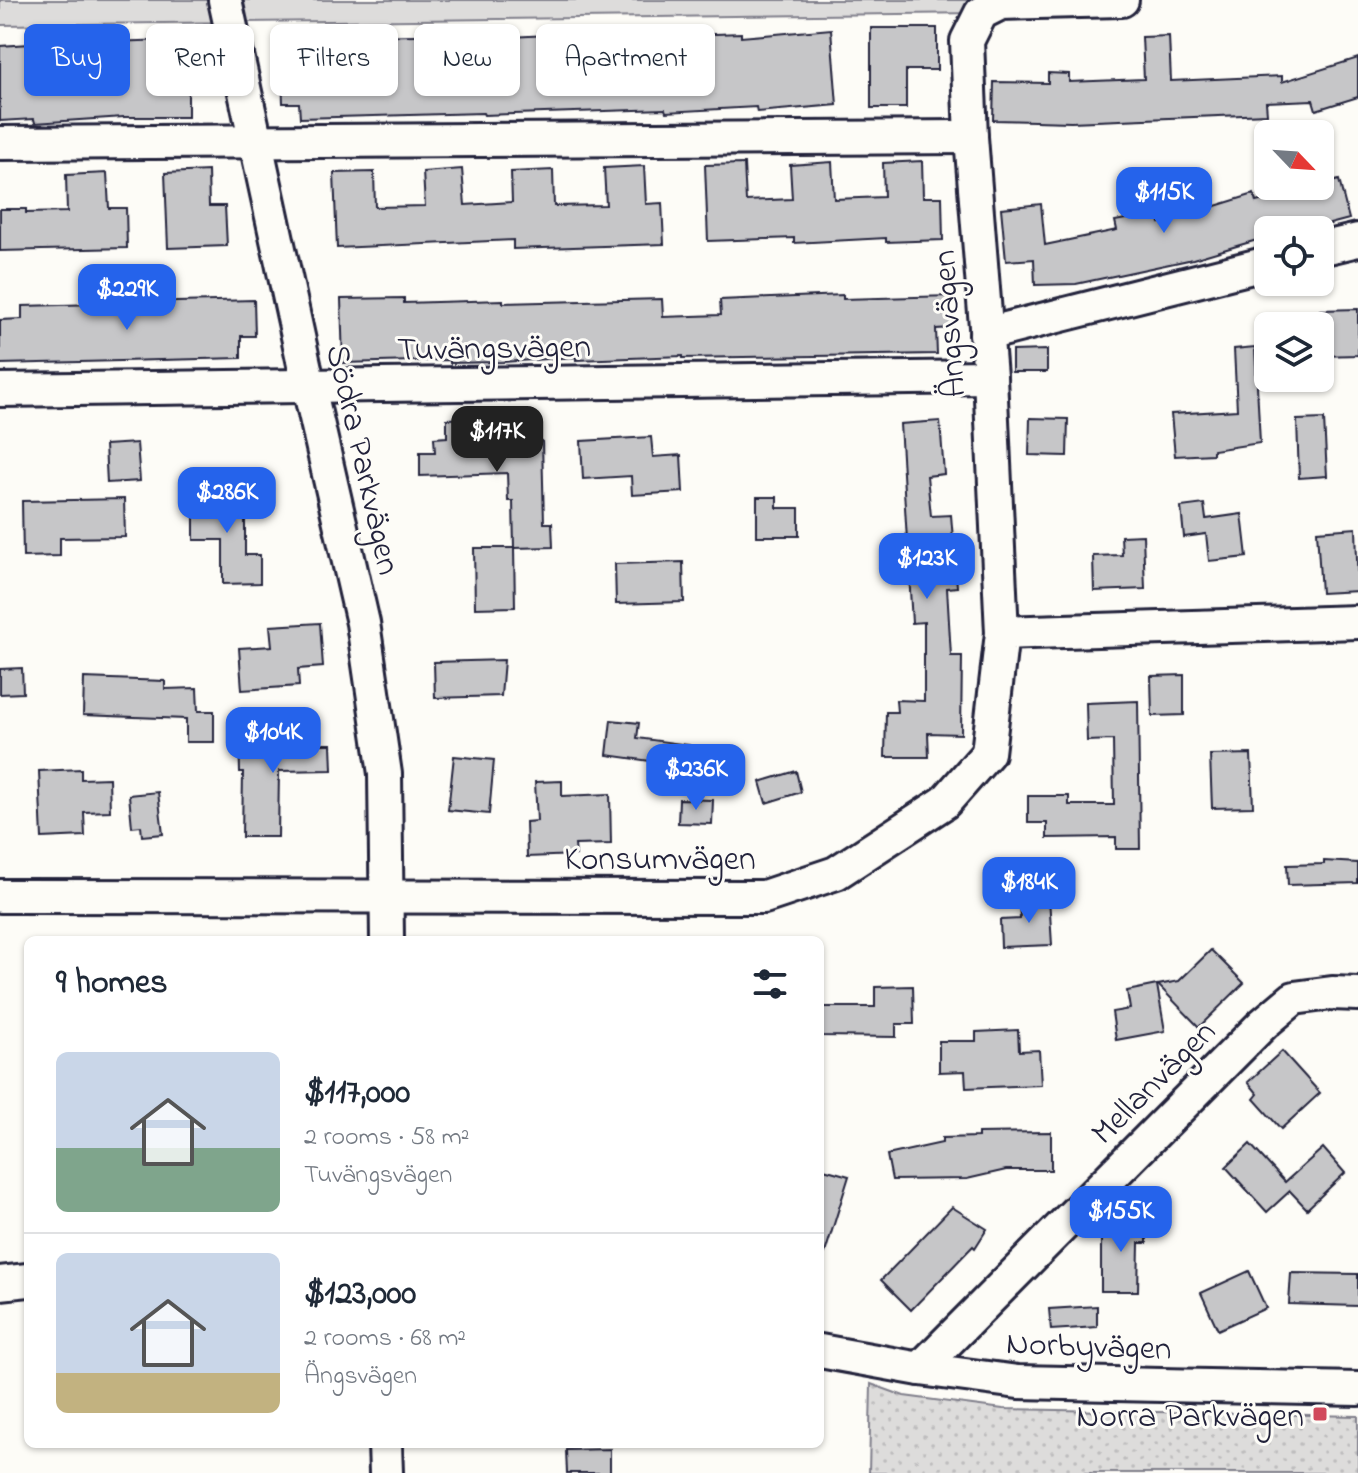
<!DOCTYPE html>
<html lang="en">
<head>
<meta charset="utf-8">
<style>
	:root { --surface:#fff; --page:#f2f2f3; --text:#1f2937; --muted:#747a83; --line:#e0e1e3; --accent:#2563eb }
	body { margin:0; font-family:"Indie Flower",sans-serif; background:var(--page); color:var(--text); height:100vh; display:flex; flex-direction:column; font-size:30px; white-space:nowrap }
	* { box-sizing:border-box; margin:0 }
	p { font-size:26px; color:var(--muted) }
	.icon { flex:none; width:44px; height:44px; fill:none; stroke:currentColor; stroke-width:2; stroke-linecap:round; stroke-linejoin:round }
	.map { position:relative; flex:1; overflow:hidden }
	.drawer { position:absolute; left:24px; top:936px; width:800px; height:512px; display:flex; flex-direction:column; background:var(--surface); border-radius:12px; box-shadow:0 2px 6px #0004 }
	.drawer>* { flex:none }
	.guide { position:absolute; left:24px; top:24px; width:800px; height:72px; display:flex; gap:16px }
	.needle { width:52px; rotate:115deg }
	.fabs { position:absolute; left:1254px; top:120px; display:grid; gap:16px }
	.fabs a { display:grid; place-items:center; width:80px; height:80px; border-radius:12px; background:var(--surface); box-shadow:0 2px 6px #0004; font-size:40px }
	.price { position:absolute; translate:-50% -68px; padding:0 18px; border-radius:16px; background:var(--accent); color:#fff; font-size:26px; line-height:52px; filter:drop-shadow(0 2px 4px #0008) }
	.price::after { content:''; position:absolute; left:50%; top:48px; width:24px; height:18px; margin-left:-12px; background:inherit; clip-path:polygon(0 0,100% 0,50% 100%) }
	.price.active { background:#222; color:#fff }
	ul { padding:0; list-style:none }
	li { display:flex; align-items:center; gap:24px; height:200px; padding:0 32px }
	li+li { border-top:2px solid var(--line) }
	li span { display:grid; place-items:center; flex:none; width:224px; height:160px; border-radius:12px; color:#555 }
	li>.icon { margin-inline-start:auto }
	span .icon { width:96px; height:96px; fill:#fffc; stroke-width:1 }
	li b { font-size:34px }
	h2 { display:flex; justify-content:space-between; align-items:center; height:96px; padding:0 32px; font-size:34px }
	.tag { padding:0 28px; border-radius:12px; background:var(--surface); box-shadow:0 2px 6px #0004; font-size:28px; line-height:72px }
	.tag.active { background:var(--accent); color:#fff }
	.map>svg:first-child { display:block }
	.green { fill:#dddcdb; stroke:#807f8b; stroke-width:2 }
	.park { fill:url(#park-dots); stroke:#807f8b; stroke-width:2 }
	.building { fill:#c6c6c8; stroke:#22223b; stroke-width:2 }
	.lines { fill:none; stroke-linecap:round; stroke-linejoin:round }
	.minor-casing { stroke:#22223b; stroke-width:38 }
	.minor { stroke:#fdfcf7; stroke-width:32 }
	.poi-dot { fill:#d1495b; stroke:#fdfcf7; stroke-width:3 }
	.labels { text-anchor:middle; stroke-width:6; stroke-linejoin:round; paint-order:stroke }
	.street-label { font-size:34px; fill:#22223b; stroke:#fdfcf7 }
	.poi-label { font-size:34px; fill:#22223b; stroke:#fdfcf7; text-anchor:end }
</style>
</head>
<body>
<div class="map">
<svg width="1358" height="1473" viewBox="0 0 1358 1473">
	<defs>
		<pattern id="park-dots" width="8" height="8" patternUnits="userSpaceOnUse" patternTransform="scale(2)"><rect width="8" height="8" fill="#dddcdb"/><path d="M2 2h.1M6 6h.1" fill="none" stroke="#bdbcbd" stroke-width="1.8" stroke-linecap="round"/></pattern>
	</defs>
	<rect width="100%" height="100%" fill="#fdfcf7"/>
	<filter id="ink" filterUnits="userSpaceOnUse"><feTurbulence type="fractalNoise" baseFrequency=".0125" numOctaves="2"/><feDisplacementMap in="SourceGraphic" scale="16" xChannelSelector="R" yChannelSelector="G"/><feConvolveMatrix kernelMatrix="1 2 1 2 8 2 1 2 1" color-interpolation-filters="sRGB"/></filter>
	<g filter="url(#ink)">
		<polygon class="green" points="0,0 1122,0 981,13 0,25"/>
		<polygon class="park" points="871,1384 904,1396 1003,1409 1358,1416 1358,1473 869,1473"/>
		<g class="building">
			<polygon points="364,27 364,36 468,34 468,39 649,30 650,75 691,73 689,35 741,33 741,37 831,29 837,105 757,112 756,107 666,112 665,109 484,115 483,113 300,118 299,103 283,103 282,74 325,73 324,28"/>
			<polygon points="871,28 937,28 937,70 906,70 906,108 871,108"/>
			<polygon points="1169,36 1171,81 1282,76 1282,82 1358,58 1358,97 1316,110 1313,100 1266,102 1267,114 1071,122 993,120 994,82 1048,83 1048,73 1069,74 1069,82 1144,79 1142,37"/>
			<polygon points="107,39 108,42 203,39 204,81 188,81 188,117 124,117 35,123 34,119 0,121 0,46"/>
			<polygon points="922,161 923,197 942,197 943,240 886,242 886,238 794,243 794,238 708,241 705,165 744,164 746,201 792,199 790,165 832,162 834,199 884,197 883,163"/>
			<polygon points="644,166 646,204 662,203 664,244 513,249 513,240 337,248 334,173 374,172 375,207 425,206 423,172 462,169 465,205 512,202 511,172 553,170 554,206 606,205 604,168"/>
			<polygon points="208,171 209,206 225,206 227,246 168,248 165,173"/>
			<polygon points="107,173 109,208 126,208 127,248 0,251 0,209 26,209 26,213 67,212 66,175"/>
			<polygon points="1339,180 1349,219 1307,230 1265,230 1267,237 1193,259 1076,284 1035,285 1034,259 1006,261 1001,208 1041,204 1045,245 1117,230 1115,221 1158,213 1160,223 1254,194 1256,202"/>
			<polygon points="843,295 843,299 951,296 953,328 936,329 937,354 683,358 683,356 576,360 576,357 503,362 450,363 450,360 343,363 341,299 404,298 404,303 503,300 503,303 662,299 663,317 721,315 720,300"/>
			<polygon points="254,300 255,336 241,336 241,358 0,364 0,320 22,319 22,306"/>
			<polygon points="1358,309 1358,355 1320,356 1320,310"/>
			<polygon points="1255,347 1260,443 1213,450 1213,454 1175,456 1171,414 1237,410 1234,349"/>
			<polygon points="1047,350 1047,372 1012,372 1012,351"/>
			<polygon points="471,418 472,426 490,425 491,442 542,441 544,523 552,523 553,547 514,548 513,501 508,501 507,473 420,476 420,452 435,452 434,438 447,437 447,419"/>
			<polygon points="1030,418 1068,419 1067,456 1029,455"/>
			<polygon points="1324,419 1327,476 1299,478 1297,420"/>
			<polygon points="940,421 944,474 927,476 931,516 951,515 957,587 947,588 951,656 962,656 961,734 928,733 929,757 885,757 886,712 897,712 896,700 924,701 924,622 912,623 900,424"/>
			<polygon points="651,437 653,457 681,455 683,492 632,495 631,476 583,479 581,441"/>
			<polygon points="137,443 140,481 107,483 105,445"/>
			<polygon points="194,495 245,495 245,555 260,555 260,583 223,584 223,540 194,540"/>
			<polygon points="757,497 777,497 777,508 799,508 799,536 757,536"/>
			<polygon points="124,499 125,537 60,538 60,556 23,557 22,501"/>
			<polygon points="1204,504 1206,519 1242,514 1247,557 1209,561 1206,534 1184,537 1181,507"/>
			<polygon points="1356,528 1358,591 1321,593 1317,531"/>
			<polygon points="1143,535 1145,589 1094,591 1093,556 1122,555 1121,536"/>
			<polygon points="474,548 514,548 515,607 475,608"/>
			<polygon points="683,562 684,602 616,604 615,564"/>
			<polygon points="320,623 323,667 298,669 299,686 242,690 239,648 272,646 270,626"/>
			<polygon points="504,660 501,696 435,698 434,662"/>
			<polygon points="22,668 23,693 0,694 0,669"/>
			<polygon points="1184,675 1184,715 1152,716 1151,676"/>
			<polygon points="84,678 165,681 165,689 197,688 198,711 214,711 214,742 186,742 186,719 83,715"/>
			<polygon points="1138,701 1140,849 1116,849 1116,837 1047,838 1047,823 1028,823 1028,796 1069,796 1069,805 1114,805 1113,740 1087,741 1086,703"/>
			<polygon points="611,720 639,723 637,738 689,745 686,766 607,755"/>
			<polygon points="301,732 302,744 331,744 332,770 279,771 278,837 242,837 243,772 240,772 239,734"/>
			<polygon points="1251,754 1253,807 1212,808 1210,755"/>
			<polygon points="454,756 494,760 489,814 448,810"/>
			<polygon points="81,769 81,779 109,778 110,811 84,812 85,836 42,838 39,771"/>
			<polygon points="796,771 801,792 766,803 760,782"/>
			<polygon points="562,781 562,796 610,794 611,844 575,845 576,855 527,857 526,822 537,821 535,782"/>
			<polygon points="158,792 163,834 142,836 141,826 132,827 129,795"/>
			<polygon points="679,799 713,800 712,824 678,823"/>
			<polygon points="1324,861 1358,863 1358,883 1288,885 1287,865 1324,864"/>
			<polygon points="1049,897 1052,945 1001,947 1000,920 1020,919 1019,898"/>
			<polygon points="1211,950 1244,983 1199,1027 1158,985 1179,981"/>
			<polygon points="1157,985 1165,1031 1116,1040 1112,1012 1130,1009 1127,991"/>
			<polygon points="913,986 914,1024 896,1024 896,1037 821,1036 821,1007 875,1007 875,987"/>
			<polygon points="1018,1030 1019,1051 1039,1050 1041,1085 966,1088 965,1071 939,1072 939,1041 976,1041 976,1032"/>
			<polygon points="1282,1051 1320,1093 1281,1129 1254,1099 1258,1094 1248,1082"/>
			<polygon points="1051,1132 1051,1170 1006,1170 967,1179 892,1180 887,1155 942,1143 942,1138 978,1137 978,1133"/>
			<polygon points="1250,1144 1285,1182 1323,1148 1345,1173 1307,1209 1290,1191 1267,1212 1226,1167"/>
			<polygon points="820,1168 849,1176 825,1253 820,1252"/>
			<polygon points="952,1207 987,1229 975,1248 973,1246 911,1310 881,1280"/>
			<polygon points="1101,1220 1147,1220 1147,1243 1139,1243 1138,1291 1101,1291"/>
			<polygon points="1249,1271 1266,1308 1218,1330 1201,1293"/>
			<polygon points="1291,1273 1358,1274 1358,1306 1289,1304"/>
			<polygon points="1097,1306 1097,1327 1051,1330 1049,1309"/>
			<polygon points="610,1449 610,1473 567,1473 566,1450"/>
		</g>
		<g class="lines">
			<g class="minor-casing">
				<g id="minor">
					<polyline points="225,0 309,387 363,623 385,774 387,940"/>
					<polyline points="0,143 971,137"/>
					<polyline points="1320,249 1358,240"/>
					<polyline points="986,334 1268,263"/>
					<polyline points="0,390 990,377"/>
					<polyline points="1002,633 990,377 971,137 967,41 981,13 1001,3 1122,0"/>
					<polyline points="0,896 764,897 836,873 945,802 988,753 1002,633 1358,622"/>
					<polyline points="0,1283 28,1280"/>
					<polyline points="820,1351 920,1369 1018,1382 1358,1389"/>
					<polyline points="920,1369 1263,1024 1294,998 1332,993 1358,994"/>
					<polyline points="385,1444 386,1473"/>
				</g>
			</g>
			<use href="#minor" class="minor"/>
		</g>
	</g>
	<rect class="poi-dot" x="1312" y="1406" width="16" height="16" rx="4"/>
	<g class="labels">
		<g class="street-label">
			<text transform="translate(947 324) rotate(-94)" y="12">Ängsvägen</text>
			<text transform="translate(494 346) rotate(-1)" y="12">Tuvängsvägen</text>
			<text transform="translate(365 459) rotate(77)" y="12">Södra Parkvägen</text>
			<text x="660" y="869">Konsumvägen</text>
			<text transform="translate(1152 1081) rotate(-45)" y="12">Mellanvägen</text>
			<text transform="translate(1089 1344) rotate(2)" y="12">Norbyvägen</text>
		</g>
		<g class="poi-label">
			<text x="1304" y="1426">Norra Parkvägen</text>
		</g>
	</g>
</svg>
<div class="fabs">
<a><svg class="needle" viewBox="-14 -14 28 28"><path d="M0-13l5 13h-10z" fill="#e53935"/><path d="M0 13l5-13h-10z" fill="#747a83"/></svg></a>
<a><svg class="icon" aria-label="locate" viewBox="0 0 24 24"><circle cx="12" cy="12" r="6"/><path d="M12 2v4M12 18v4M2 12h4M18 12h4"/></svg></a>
<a><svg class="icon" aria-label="layers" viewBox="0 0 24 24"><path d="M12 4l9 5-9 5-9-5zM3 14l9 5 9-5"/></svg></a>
</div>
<b class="price" style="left:1164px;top:235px">$115K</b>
<b class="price" style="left:127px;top:332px">$229K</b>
<b class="price active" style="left:497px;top:474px">$117K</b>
<b class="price" style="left:227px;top:535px">$286K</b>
<b class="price" style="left:927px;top:601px">$123K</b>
<b class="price" style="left:273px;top:775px">$104K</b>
<b class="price" style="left:696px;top:812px">$236K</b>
<b class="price" style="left:1029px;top:925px">$184K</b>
<b class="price" style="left:1121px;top:1254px">$155K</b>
<div class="guide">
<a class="tag active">Buy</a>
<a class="tag">Rent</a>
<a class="tag">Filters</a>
<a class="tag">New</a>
<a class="tag">Apartment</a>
</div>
<section class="drawer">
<h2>9 homes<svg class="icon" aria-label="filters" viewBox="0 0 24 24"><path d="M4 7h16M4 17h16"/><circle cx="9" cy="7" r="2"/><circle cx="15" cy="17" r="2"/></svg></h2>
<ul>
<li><span style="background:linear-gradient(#c9d6e8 60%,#7fa58c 0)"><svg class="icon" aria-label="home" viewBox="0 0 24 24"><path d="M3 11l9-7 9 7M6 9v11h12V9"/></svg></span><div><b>$117,000</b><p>2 rooms · 58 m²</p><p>Tuvängsvägen</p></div></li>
<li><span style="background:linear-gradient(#c9d6e8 75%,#c2b280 0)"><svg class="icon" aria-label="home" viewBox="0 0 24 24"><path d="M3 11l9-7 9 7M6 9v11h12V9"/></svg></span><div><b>$123,000</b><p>2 rooms · 68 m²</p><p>Ängsvägen</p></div></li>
</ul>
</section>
</div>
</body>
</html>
